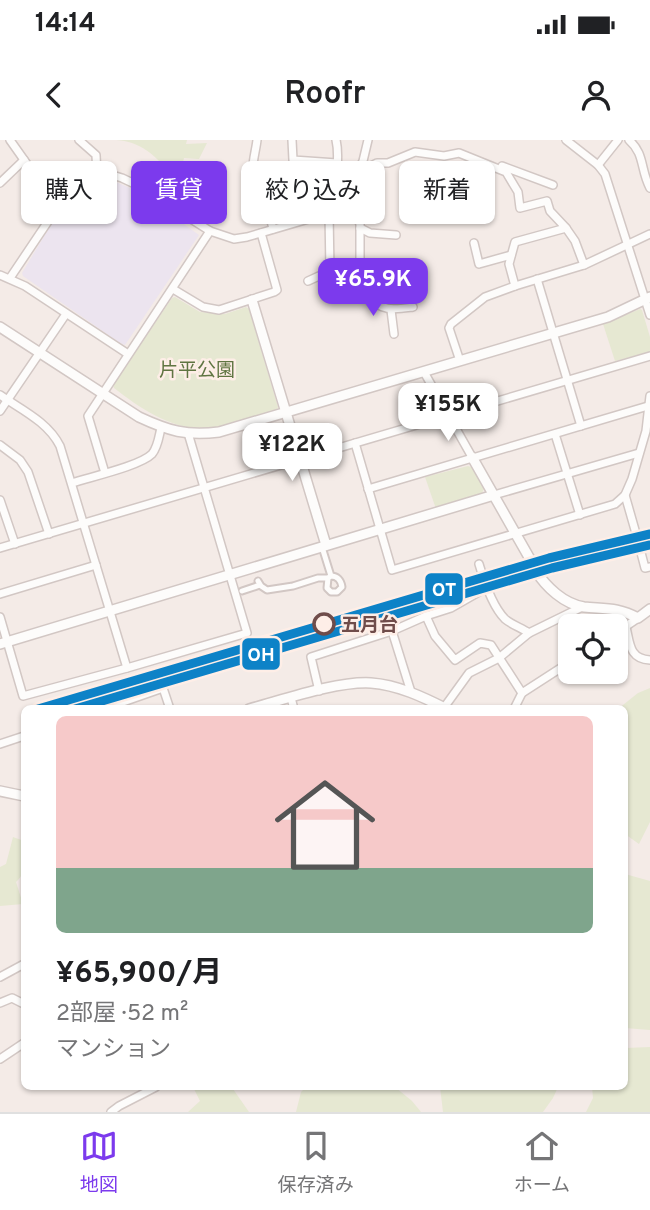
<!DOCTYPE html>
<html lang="ja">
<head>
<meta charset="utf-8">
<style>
	:root { --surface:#fff; --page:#f6f6f6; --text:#202124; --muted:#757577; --line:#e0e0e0; --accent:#7c3aed }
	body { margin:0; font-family:Overpass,"Noto Sans JP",sans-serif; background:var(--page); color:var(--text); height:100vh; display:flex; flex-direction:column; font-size:26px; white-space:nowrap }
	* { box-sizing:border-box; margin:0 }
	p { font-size:23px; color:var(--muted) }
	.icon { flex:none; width:38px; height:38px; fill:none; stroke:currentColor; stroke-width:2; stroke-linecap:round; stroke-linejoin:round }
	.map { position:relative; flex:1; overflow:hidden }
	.side { position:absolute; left:21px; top:565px; width:607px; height:385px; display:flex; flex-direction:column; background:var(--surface); border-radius:10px; box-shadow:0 2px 5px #0004 }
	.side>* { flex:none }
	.banner { position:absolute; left:21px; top:21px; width:609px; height:63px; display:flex; gap:14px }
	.fabs { position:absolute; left:558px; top:474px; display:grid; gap:14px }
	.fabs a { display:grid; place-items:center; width:70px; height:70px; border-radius:10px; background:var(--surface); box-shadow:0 2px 5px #0004; font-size:35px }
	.price { position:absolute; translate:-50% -60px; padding:0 16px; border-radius:14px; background:#fff; color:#222; font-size:23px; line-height:46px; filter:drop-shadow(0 2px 4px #0008) }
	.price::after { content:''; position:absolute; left:50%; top:42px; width:21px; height:16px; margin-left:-10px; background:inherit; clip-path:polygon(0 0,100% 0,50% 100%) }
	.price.on { background:var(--accent); color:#fff }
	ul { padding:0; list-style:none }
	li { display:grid; align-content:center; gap:14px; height:371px; padding:0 35px }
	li+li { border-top:2px solid var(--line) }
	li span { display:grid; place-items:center; height:217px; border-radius:10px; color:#555 }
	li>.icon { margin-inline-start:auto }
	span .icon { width:126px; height:126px; fill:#fffc; stroke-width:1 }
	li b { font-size:30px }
	.tag { padding:0 24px; border-radius:10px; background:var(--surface); box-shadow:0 2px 5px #0004; font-size:24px; line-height:63px }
	.tag.on { background:var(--accent); color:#fff }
	.status { display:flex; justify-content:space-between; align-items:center; height:49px; padding:0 35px; background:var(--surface); direction:ltr }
	.status svg { height:19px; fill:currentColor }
	header { display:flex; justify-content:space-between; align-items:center; height:91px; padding:0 35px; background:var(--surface); font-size:32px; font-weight:600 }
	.menu { display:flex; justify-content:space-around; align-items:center; height:98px; border-top:2px solid var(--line); background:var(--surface); font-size:19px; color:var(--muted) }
	.menu a { display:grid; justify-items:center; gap:4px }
	.menu .on { color:var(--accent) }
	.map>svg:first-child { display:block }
	.education { fill:#ece4ef }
	.green { fill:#e6e8d2 }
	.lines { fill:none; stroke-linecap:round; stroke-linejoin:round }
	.minor-tunnel { stroke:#d3c3c0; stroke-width:7; stroke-dasharray:7 3.5; stroke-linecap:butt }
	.pedestrian-casing { stroke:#d2c7c4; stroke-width:9 }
	.minor-casing { stroke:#d2c7c4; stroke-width:10 }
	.tertiary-casing { stroke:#d2c7c4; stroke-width:12 }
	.pedestrian { stroke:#fdfcfb; stroke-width:5 }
	.minor { stroke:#fdfcfb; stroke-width:7 }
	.tertiary { stroke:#fdfcfb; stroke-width:9 }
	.rail-1-casing { stroke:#feeee7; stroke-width:14 }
	.rail-2-casing { stroke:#feeee7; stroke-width:14 }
	.rail-1 { stroke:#0d82c7; stroke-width:9 }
	.rail-2 { stroke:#0d82c7; stroke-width:9 }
	.stop-dot { fill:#feeee7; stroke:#6f4c4a; stroke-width:3.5 }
	.labels { text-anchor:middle; stroke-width:5; stroke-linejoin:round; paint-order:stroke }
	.park-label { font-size:19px; fill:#607542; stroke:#feeee7 }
	.stop-label { font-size:19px; font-weight:bold; fill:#6f4c4a; stroke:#feeee7; text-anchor:start }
	.line-badge { stroke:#feeee7; stroke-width:2.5 }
	.badge-label { font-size:19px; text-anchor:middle; font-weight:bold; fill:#fff }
</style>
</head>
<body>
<div class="status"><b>14:14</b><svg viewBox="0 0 49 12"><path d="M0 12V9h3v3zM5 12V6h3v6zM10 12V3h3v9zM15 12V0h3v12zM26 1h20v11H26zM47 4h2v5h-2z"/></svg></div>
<header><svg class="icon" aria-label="back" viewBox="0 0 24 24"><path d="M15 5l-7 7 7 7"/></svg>Roofr<svg class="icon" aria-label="person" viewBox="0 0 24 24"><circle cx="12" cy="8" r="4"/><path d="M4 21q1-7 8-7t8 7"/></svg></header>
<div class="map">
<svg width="650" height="972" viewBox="0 0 650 972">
	<rect width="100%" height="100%" fill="#f4ebe7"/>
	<polygon class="education" points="109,39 137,51 199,95 125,205 120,203 23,136 22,133 73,48 92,41"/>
	<g class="green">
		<path d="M 116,0 L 187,0 L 186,4 L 207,3 L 199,19 L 184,18 L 178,43 C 160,21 146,2 116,0 Z"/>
		<path d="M 175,157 L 200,172 L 225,174 L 246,167 L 249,169 L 278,267 L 276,271 C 256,278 234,285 213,288 C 176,293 141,269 114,248 L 113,245 L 172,158 Z"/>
		<polygon points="640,169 642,170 650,197 650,212 615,221 603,184"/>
		<polygon points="468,326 473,328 484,349 481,355 436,369 425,337"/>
		<polygon points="650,548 650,682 639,704 625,694 625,569 618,569 638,553"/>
		<path d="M 13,697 L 24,701 C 25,716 28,732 16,742 L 23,764 L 0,766 L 0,727 L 6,724 Z"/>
		<polygon points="625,734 650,741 650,890 625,888"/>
		<polygon points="650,907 650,972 586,972 593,958 592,947 625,947 625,908"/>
		<polygon points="185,947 224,947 233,949 249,972 188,972 200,961 194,949"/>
		<polygon points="306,947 395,947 412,961 421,972 296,972 301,952"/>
		<polygon points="440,947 558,947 553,958 543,972 443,972"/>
	</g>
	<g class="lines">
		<polyline class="minor-tunnel" points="635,390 639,405"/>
		<g class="pedestrian-casing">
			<g id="pedestrian">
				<path d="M 322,407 L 331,436 L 328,438 L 327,448 L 331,452 L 337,452 L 342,447 C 341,440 337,436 331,436"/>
				<polyline points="258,441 261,446 267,450 293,446 318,438 328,438"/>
				<polyline points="242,451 260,445"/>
			</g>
		</g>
		<g class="minor-casing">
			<g id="minor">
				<polyline points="10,0 34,34 46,47 62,58"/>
				<polyline points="79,0 96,15 97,36"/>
				<path d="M 257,0 C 255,18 246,37 263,48 L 273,89"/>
				<polyline points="292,0 293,20 337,23"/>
				<path d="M 336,0 C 341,21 331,28 348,47"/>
				<polyline points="566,0 598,25 605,34 650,175"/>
				<path d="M 629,0 C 645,14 640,29 650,48"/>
				<polyline points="598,25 618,0"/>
				<polyline points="502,26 553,45"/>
				<polyline points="358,31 363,30 377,23 388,23 415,12 444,16 459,13 506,32 518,52 520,68 547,61 550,71 566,88"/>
				<path d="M 355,37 L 357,42 L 356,75 L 360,84 L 360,123 C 361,126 361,130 362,134 C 364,138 368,140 370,143 C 371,147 370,151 371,155 C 378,173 398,169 413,167"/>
				<polyline points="0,43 24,20"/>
				<polyline points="475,68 473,43 482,23"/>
				<path d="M 329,73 L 330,131 C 337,143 353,145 362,133"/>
				<polyline points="360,88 370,93 396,95"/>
				<polyline points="474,103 479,124 511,115"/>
				<polyline points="0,135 25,146 128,214"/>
				<path d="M 365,137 C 380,132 386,125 402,123"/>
				<polyline points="10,138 55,71 69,45 75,42 92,37 109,34 122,38 139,46 210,91 234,99 247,97 329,73 339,62 355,37 363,21 368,0"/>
				<polyline points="537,139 581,286"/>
				<polyline points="308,141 330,131"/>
				<polyline points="515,146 509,124 515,102 566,88 575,101 584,125"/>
				<polyline points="173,149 203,167 219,170 274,152 277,150 261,93"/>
				<polyline points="391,170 394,194"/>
				<polyline points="460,221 449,188 451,184 485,157 515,146 584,125 650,94"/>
				<polyline points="424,232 472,317"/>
				<path d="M 0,255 C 22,270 48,282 60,306 L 127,528"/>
				<polyline points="0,271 66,174"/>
				<polyline points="555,294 580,375"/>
				<polyline points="355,303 392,430 615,364 625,355 632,339 646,291 650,256"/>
				<polyline points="0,305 20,320 28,332 49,394"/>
				<polyline points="105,333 88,276 210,91"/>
				<path d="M 72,343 C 90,337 140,326 152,314 C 158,307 159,296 161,288"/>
				<polyline points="368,349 648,266"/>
				<polyline points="494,355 639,313"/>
				<polyline points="625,355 635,390"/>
				<polyline points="0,360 15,404"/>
				<polyline points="639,405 645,428 650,427"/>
				<polyline points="0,408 650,216"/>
				<path d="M 479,424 C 484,441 492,466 505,479 C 512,485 522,488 529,493"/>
				<polyline points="538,433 640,407"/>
				<polyline points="0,454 96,425"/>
				<polyline points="426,476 435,496 455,520 480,503 491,505 522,553"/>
				<polyline points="0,477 23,556 127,528 247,493 188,293"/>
				<path d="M 626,487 C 630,503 629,519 650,520"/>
				<polyline points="392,491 411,552"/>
				<polyline points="616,493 638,478"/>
				<polyline points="319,551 311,517 392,491 426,476 451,468 486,448"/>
				<polyline points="291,558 294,569"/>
				<polyline points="103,569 163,548 170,569"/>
				<polyline points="443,569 469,533 499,518 529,493 582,467"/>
				<polyline points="514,569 522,553 570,522"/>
				<polyline points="0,604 24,596"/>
				<polyline points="0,837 24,824"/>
				<polyline points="0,863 12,858 24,864"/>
				<polyline points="0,919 24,903"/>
				<polyline points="111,972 119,966 156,947"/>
			</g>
		</g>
		<g class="tertiary-casing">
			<g id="tertiary">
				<polyline points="252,160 326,405"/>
				<path d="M 0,187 L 139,277 C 169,291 186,296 219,292 L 608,177 L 650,157"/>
				<polyline points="472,317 530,419"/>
				<path d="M 536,431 C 546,447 564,464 584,467 C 605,469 618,467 638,478 L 650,469"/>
				<polyline points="0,504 494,355"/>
				<path d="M 249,569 C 283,560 337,541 371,543 C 398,545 423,557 447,569"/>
				<polyline points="0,651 24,656"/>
			</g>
		</g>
		<use href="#pedestrian" class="pedestrian"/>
		<use href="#minor" class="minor"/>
		<use href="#tertiary" class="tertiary"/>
		<g class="rail-1-casing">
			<polyline id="rail-1" points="38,569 549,418 650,394"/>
		</g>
		<g class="rail-2-casing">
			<polyline id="rail-2" points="75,569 552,428 650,405"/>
		</g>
		<use href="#rail-1" class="rail-1"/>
		<use href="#rail-2" class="rail-2"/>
	</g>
	<circle class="stop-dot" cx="324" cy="484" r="10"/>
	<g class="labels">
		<g class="park-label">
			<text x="197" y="236">片平公園</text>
		</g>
		<g class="stop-label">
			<text x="341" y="491">五月台</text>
		</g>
	</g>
	<g class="line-badge">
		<rect x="424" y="432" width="40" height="34" rx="7" fill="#0d82c7"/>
		<rect x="241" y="497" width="40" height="34" rx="7" fill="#0d82c7"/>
	</g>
	<g class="badge-label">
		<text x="444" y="456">OT</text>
		<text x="261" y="521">OH</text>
	</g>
</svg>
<div class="fabs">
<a><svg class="icon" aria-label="locate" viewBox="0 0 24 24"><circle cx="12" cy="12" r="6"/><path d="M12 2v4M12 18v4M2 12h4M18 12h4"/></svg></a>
</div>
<b class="price on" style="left:373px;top:178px">¥65.9K</b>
<b class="price" style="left:448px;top:303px">¥155K</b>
<b class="price" style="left:292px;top:343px">¥122K</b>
<div class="banner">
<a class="tag">購入</a>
<a class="tag on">賃貸</a>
<a class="tag">絞り込み</a>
<a class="tag">新着</a>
</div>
<section class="side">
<ul>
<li><span style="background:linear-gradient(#f6c9c9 70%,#7fa58c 0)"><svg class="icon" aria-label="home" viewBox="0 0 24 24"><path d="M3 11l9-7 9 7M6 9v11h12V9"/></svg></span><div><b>¥65,900/月</b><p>2部屋 · 52 m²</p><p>マンション</p></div></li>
</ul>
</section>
</div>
<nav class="menu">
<a class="on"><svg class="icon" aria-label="map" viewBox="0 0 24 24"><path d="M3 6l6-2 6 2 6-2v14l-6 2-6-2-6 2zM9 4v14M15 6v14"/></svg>地図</a>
<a><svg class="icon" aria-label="saved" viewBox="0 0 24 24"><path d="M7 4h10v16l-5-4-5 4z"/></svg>保存済み</a>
<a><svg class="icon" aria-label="home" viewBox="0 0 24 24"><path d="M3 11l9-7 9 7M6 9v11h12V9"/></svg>ホーム</a>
</nav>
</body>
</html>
